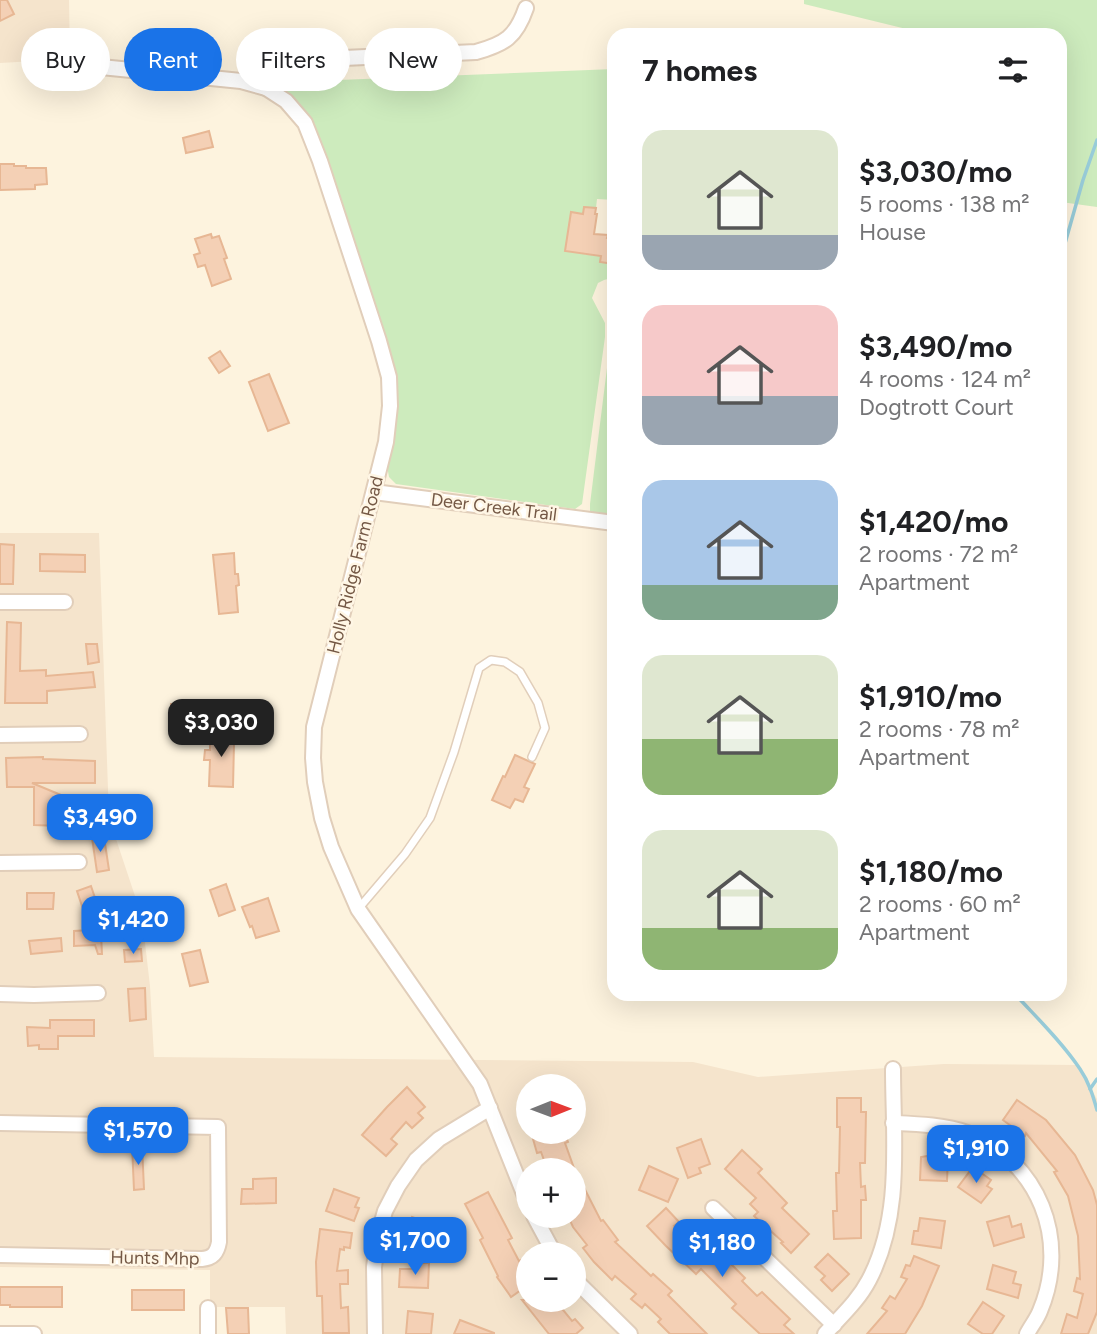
<!DOCTYPE html>
<html lang="en">
<head>
<meta charset="utf-8">
<style>
	:root { --surface:#fff; --page:#f6f6f6; --text:#202124; --muted:#757577; --accent:#1a73e8 }
	body { margin:0; font-family:Figtree,sans-serif; background:var(--page); color:var(--text); height:100vh; display:flex; flex-direction:column; font-size:26px; white-space:nowrap }
	* { box-sizing:border-box; margin:0 }
	p { font-size:23px; color:var(--muted) }
	.icon { flex:none; width:38px; height:38px; fill:none; stroke:currentColor; stroke-width:2; stroke-linecap:round; stroke-linejoin:round }
	.map { position:relative; flex:1; overflow:hidden }
	.panel { position:absolute; left:607px; top:28px; width:460px; height:973px; display:flex; flex-direction:column; background:var(--surface); border-radius:21px; box-shadow:0 7px 28px #0002 }
	.panel>* { flex:none }
	.top-card { position:absolute; left:21px; top:28px; width:481px; height:63px; display:flex; gap:14px }
	.needle { width:46px; rotate:89deg }
	.controls { position:absolute; left:516px; top:1074px; display:grid; gap:14px }
	.controls a { display:grid; place-items:center; width:70px; height:70px; border-radius:50%; background:var(--surface); box-shadow:0 7px 28px #0002; font-size:35px }
	.price { position:absolute; translate:-50% -60px; padding:0 16px; border-radius:14px; background:var(--accent); color:#fff; font-size:23px; line-height:46px; filter:drop-shadow(0 2px 4px #0008) }
	.price::after { content:''; position:absolute; left:50%; top:42px; width:21px; height:16px; margin-left:-10px; background:inherit; clip-path:polygon(0 0,100% 0,50% 100%) }
	.price.active { background:#222; color:#fff }
	ul { padding:0; list-style:none }
	li { display:flex; align-items:center; gap:21px; height:175px; padding:0 35px }
	li span { display:grid; place-items:center; flex:none; width:196px; height:140px; border-radius:21px; color:#555 }
	li>.icon { margin-inline-start:auto }
	span .icon { width:84px; height:84px; fill:#fffc; stroke-width:1 }
	li b { font-size:30px }
	h2 { display:flex; justify-content:space-between; align-items:center; height:84px; padding:0 35px; font-size:30px }
	.pill { padding:0 24px; border-radius:32px; background:var(--surface); box-shadow:0 7px 28px #0002; font-size:24px; line-height:63px }
	.pill.active { background:var(--accent); color:#fff }
	.map>svg:first-child { display:block }
	.residential { fill:#f5e4cc; fill-rule:evenodd }
	.green { fill:#cdebbd }
	.lines { fill:none; stroke-linecap:round; stroke-linejoin:round }
	.stream { stroke:#98ccd9; stroke-width:3.5 }
	.building { fill:#f4d0b5; stroke:#e7b794; stroke-width:2 }
	.lane-casing { stroke:#e1ceba; stroke-width:10 }
	.street-casing { stroke:#e1ceba; stroke-width:18 }
	.lane { stroke:#fff; stroke-width:7 }
	.street { stroke:#fff; stroke-width:14 }
	.labels { text-anchor:middle; stroke-width:5; stroke-linejoin:round; paint-order:stroke }
	.street-label { font-size:18px; fill:#745845; stroke:#fff6e5 }
</style>
</head>
<body>
<div class="map">
<svg width="1097" height="1334" viewBox="0 0 1097 1334">
	<rect width="100%" height="100%" fill="#fdf3de"/>
	<g class="residential">
		<polygon points="0,0 69,0 70,59 0,63"/>
		<path d="M 0,533 L 99,533 L 109,818 L 142,917 L 150,986 L 154,1057 L 693,1062 L 758,1077 L 944,1064 L 1077,1065 L 1097,1099 L 1097,1334 L 286,1334 L 285,1307 L 210,1307 L 210,1270 L 0,1267 ZM 528,1087 L 574,1087 L 574,1132 L 528,1132 ZM 528,1171 L 574,1171 L 574,1216 L 528,1216 ZM 528,1255 L 574,1255 L 574,1300 L 528,1300 Z"/>
	</g>
	<g class="green">
		<polygon points="804,0 1097,0 1097,207 1061,202 1060,35 931,35 804,4"/>
		<polygon points="614,69 614,200 597,199 596,208 585,207 583,214 572,212 571,232 568,232 565,251 590,255 601,253 600,262 613,264 612,278 604,280 598,283 592,298 605,323 605,337 582,504 575,509 396,484 389,477 387,466 395,426 396,390 390,355 316,136 303,108 280,87 304,78 313,81"/>
		<polygon points="614,326 614,516 590,513 590,504 611,336"/>
	</g>
	<g class="lines">
		<g class="stream">
			<polyline points="1060,261 1083,180 1097,140"/>
			<path d="M 1015,994 C 1037,1018 1062,1042 1080,1069 C 1089,1082 1093,1096 1097,1110"/>
			<polyline points="1090,1089 1097,1079"/>
		</g>
	</g>
	<g class="building">
		<polygon points="0,0 7,0 14,14 0,21"/>
		<polygon points="209,131 213,147 186,153 183,138"/>
		<polygon points="0,164 14,164 14,166 26,166 26,168 46,168 47,184 35,185 35,189 0,190"/>
		<polygon points="584,207 596,208 595,214 597,214 594,234 608,235 607,238 614,239 614,264 600,262 601,256 565,251 571,212 583,214"/>
		<polygon points="211,234 212,238 219,236 227,258 224,259 231,279 212,286 205,265 198,267 194,255 200,253 195,239"/>
		<polygon points="220,351 230,366 219,373 209,358"/>
		<polygon points="269,374 289,423 268,431 249,382"/>
		<polygon points="0,544 14,545 13,584 0,584"/>
		<polygon points="234,553 235,574 238,574 239,585 236,586 238,612 219,614 213,555"/>
		<polygon points="40,554 85,555 85,572 40,571"/>
		<polygon points="7,622 21,623 20,671 46,670 46,676 93,672 95,687 47,691 47,703 5,703"/>
		<polygon points="86,644 97,644 99,662 88,664"/>
		<polygon points="171,704 190,704 191,722 171,722"/>
		<polygon points="210,729 229,730 229,743 234,743 233,787 209,786 210,760 204,760 205,750 210,750"/>
		<polygon points="515,755 535,764 524,787 529,789 523,802 515,799 510,808 492,800 503,776 505,777"/>
		<polygon points="43,757 43,759 95,761 95,783 32,783 61,795 60,826 34,825 34,787 7,787 6,758"/>
		<polygon points="83,804 95,809 84,838 71,832"/>
		<polygon points="104,837 109,870 97,872 92,838"/>
		<polygon points="226,884 235,910 219,916 210,890"/>
		<polygon points="91,886 100,913 102,954 98,954 95,945 74,946 74,931 90,930 77,891"/>
		<polygon points="27,893 54,893 53,909 27,909"/>
		<polygon points="268,898 279,931 256,938 252,926 250,927 242,907"/>
		<polygon points="61,938 62,951 31,954 29,941"/>
		<polygon points="141,949 142,961 125,962 124,950"/>
		<polygon points="200,950 208,982 190,986 182,954"/>
		<polygon points="145,988 146,1019 130,1021 128,989"/>
		<polygon points="50,1020 94,1020 94,1036 58,1036 58,1049 39,1049 39,1045 28,1046 27,1027 50,1028"/>
		<polygon points="407,1087 425,1107 418,1113 423,1118 412,1128 406,1122 391,1139 397,1144 386,1156 362,1135 387,1107"/>
		<polygon points="837,1098 861,1098 861,1112 866,1112 865,1163 860,1163 861,1187 865,1186 866,1200 861,1200 861,1238 834,1239 833,1211 837,1211 836,1173 839,1173 840,1127 837,1127"/>
		<polygon points="1017,1100 1046,1120 1075,1155 1093,1190 1097,1205 1097,1312 1088,1334 1061,1334 1067,1314 1077,1318 1083,1294 1074,1291 1077,1278 1080,1279 1078,1236 1068,1196 1054,1172 1057,1171 1026,1133 1025,1136 1003,1120"/>
		<polygon points="535,1132 564,1132 568,1142 565,1143 574,1168 601,1221 603,1220 618,1240 615,1242 651,1276 653,1274 672,1291 668,1295 707,1334 670,1334 658,1322 661,1319 645,1304 642,1308 631,1299 636,1294 615,1276 612,1280 594,1262 583,1248 587,1245 573,1227 568,1216 574,1216 574,1171 548,1171 541,1152 537,1153 533,1139 537,1138"/>
		<polygon points="701,1139 710,1164 699,1168 701,1173 688,1178 677,1148"/>
		<polygon points="132,1145 142,1145 144,1189 134,1190"/>
		<polygon points="742,1150 762,1169 758,1173 787,1203 782,1208 809,1234 791,1253 781,1243 783,1242 754,1216 758,1212 750,1204 756,1198 725,1169"/>
		<polygon points="927,1156 948,1157 947,1181 920,1180 921,1157"/>
		<polygon points="649,1166 678,1179 668,1202 639,1190"/>
		<polygon points="973,1167 991,1180 987,1186 992,1189 981,1203 958,1187"/>
		<polygon points="276,1178 276,1203 241,1204 242,1189 253,1189 253,1179"/>
		<polygon points="334,1189 359,1198 355,1207 359,1208 354,1221 326,1211"/>
		<polygon points="488,1192 512,1238 508,1240 519,1261 524,1258 528,1264 528,1285 511,1297 497,1277 498,1276 480,1240 483,1238 465,1204"/>
		<polygon points="666,1208 679,1222 674,1226 688,1242 697,1249 701,1245 720,1265 726,1259 745,1278 742,1281 757,1296 762,1292 790,1319 784,1325 794,1334 760,1334 732,1308 736,1304 701,1269 696,1274 666,1246 647,1226"/>
		<polygon points="1009,1216 1012,1227 1021,1224 1024,1237 994,1246 987,1222"/>
		<polygon points="412,1217 442,1228 433,1251 409,1242 412,1232 407,1230"/>
		<polygon points="920,1218 945,1221 941,1248 912,1244 914,1231 918,1231"/>
		<polygon points="320,1229 352,1233 350,1248 344,1247 344,1250 340,1249 337,1271 348,1270 348,1284 340,1284 341,1308 348,1307 349,1333 323,1333 322,1296 317,1296 316,1262"/>
		<polygon points="828,1254 849,1274 832,1291 821,1280 825,1276 815,1267"/>
		<polygon points="914,1256 939,1266 922,1306 905,1334 867,1334 887,1311 882,1308 890,1296 895,1299 907,1279 901,1277 906,1265 910,1266"/>
		<polygon points="418,1263 429,1263 428,1288 399,1287 400,1269 418,1269"/>
		<polygon points="993,1265 1016,1272 1013,1283 1021,1285 1018,1298 987,1289"/>
		<polygon points="0,1287 62,1287 62,1307 10,1307 10,1305 0,1305"/>
		<rect x="132" y="1290" width="52" height="20"/>
		<polygon points="522,1300 555,1300 572,1321 575,1319 583,1328 576,1334 549,1334"/>
		<polygon points="983,1302 1004,1316 992,1334 983,1334 968,1324"/>
		<polygon points="226,1308 248,1308 249,1334 228,1334"/>
		<polygon points="408,1311 433,1314 431,1334 406,1334"/>
		<polygon points="460,1320 494,1333 494,1334 454,1334"/>
	</g>
	<g class="lines">
		<g class="lane-casing">
			<polyline id="lane" points="359,908 405,854 430,818 454,752 479,668 491,660 505,662 520,672 538,703 545,728 532,757"/>
		</g>
		<g class="street-casing">
			<g id="street">
				<polyline points="81,65 241,81 266,88 286,101 305,123 320,161 379,341 389,377 390,406 386,442 314,727 313,758 315,782 322,818 331,847 358,909 480,1084 528,1204"/>
				<path d="M 266,88 C 277,72 280,65 300,60 L 476,52 C 505,44 516,37 526,8"/>
				<polyline points="374,492 614,523"/>
				<polyline points="0,602 65,602"/>
				<polyline points="0,735 80,734"/>
				<polyline points="0,863 79,862"/>
				<polyline points="0,994 34,995 98,993"/>
				<path d="M 0,1123 L 218,1127 L 219,1242 C 217,1253 213,1258 202,1259 L 0,1255"/>
				<path d="M 893,1123 C 916,1124 946,1125 967,1133 C 1039,1161 1070,1240 1040,1311 C 1037,1319 1031,1326 1027,1334"/>
				<polyline points="713,1208 834,1325"/>
				<polyline points="534,1216 555,1255"/>
				<polyline points="574,1279 630,1334"/>
				<polyline points="208,1308 208,1334"/>
				<polyline points="0,1334 34,1334"/>
				<polyline points="375,1334 374,1267 378,1236 385,1211 398,1186 416,1160 439,1139 490,1108"/>
				<path d="M 825,1334 C 841,1316 858,1301 869,1280 C 903,1215 893,1139 893,1069"/>
			</g>
		</g>
		<use href="#lane" class="lane"/>
		<use href="#street" class="street"/>
	</g>
	<g class="labels">
		<g class="street-label">
			<text transform="translate(494 507) rotate(7)" y="6">Deer Creek Trail</text>
			<text transform="translate(355 565) rotate(-76)" y="6">Holly Ridge Farm Road</text>
			<text transform="translate(155 1258) rotate(1)" y="6">Hunts Mhp</text>
		</g>
	</g>
</svg>
<div class="controls">
<a><svg class="needle" viewBox="-14 -14 28 28"><path d="M0-13l5 13h-10z" fill="#e53935"/><path d="M0 13l5-13h-10z" fill="#757577"/></svg></a>
<a>+</a>
<a>−</a>
</div>
<b class="price active" style="left:221px;top:759px">$3,030</b>
<b class="price" style="left:100px;top:854px">$3,490</b>
<b class="price" style="left:133px;top:956px">$1,420</b>
<b class="price" style="left:138px;top:1167px">$1,570</b>
<b class="price" style="left:976px;top:1185px">$1,910</b>
<b class="price" style="left:415px;top:1277px">$1,700</b>
<b class="price" style="left:722px;top:1279px">$1,180</b>
<div class="top-card">
<a class="pill">Buy</a>
<a class="pill active">Rent</a>
<a class="pill">Filters</a>
<a class="pill">New</a>
</div>
<section class="panel">
<h2>7 homes<svg class="icon" aria-label="filters" viewBox="0 0 24 24"><path d="M4 7h16M4 17h16"/><circle cx="9" cy="7" r="2"/><circle cx="15" cy="17" r="2"/></svg></h2>
<ul>
<li><span style="background:linear-gradient(#dfe7d0 75%,#9aa5b1 0)"><svg class="icon" aria-label="home" viewBox="0 0 24 24"><path d="M3 11l9-7 9 7M6 9v11h12V9"/></svg></span><div><b>$3,030/mo</b><p>5 rooms · 138 m²</p><p>House</p></div></li>
<li><span style="background:linear-gradient(#f6c9c9 65%,#9aa5b1 0)"><svg class="icon" aria-label="home" viewBox="0 0 24 24"><path d="M3 11l9-7 9 7M6 9v11h12V9"/></svg></span><div><b>$3,490/mo</b><p>4 rooms · 124 m²</p><p>Dogtrott Court</p></div></li>
<li><span style="background:linear-gradient(#a9c7e8 75%,#7fa58c 0)"><svg class="icon" aria-label="home" viewBox="0 0 24 24"><path d="M3 11l9-7 9 7M6 9v11h12V9"/></svg></span><div><b>$1,420/mo</b><p>2 rooms · 72 m²</p><p>Apartment</p></div></li>
<li><span style="background:linear-gradient(#dfe7d0 60%,#8fb573 0)"><svg class="icon" aria-label="home" viewBox="0 0 24 24"><path d="M3 11l9-7 9 7M6 9v11h12V9"/></svg></span><div><b>$1,910/mo</b><p>2 rooms · 78 m²</p><p>Apartment</p></div></li>
<li><span style="background:linear-gradient(#dfe7d0 70%,#8fb573 0)"><svg class="icon" aria-label="home" viewBox="0 0 24 24"><path d="M3 11l9-7 9 7M6 9v11h12V9"/></svg></span><div><b>$1,180/mo</b><p>2 rooms · 60 m²</p><p>Apartment</p></div></li>
</ul>
</section>
</div>
</body>
</html>
